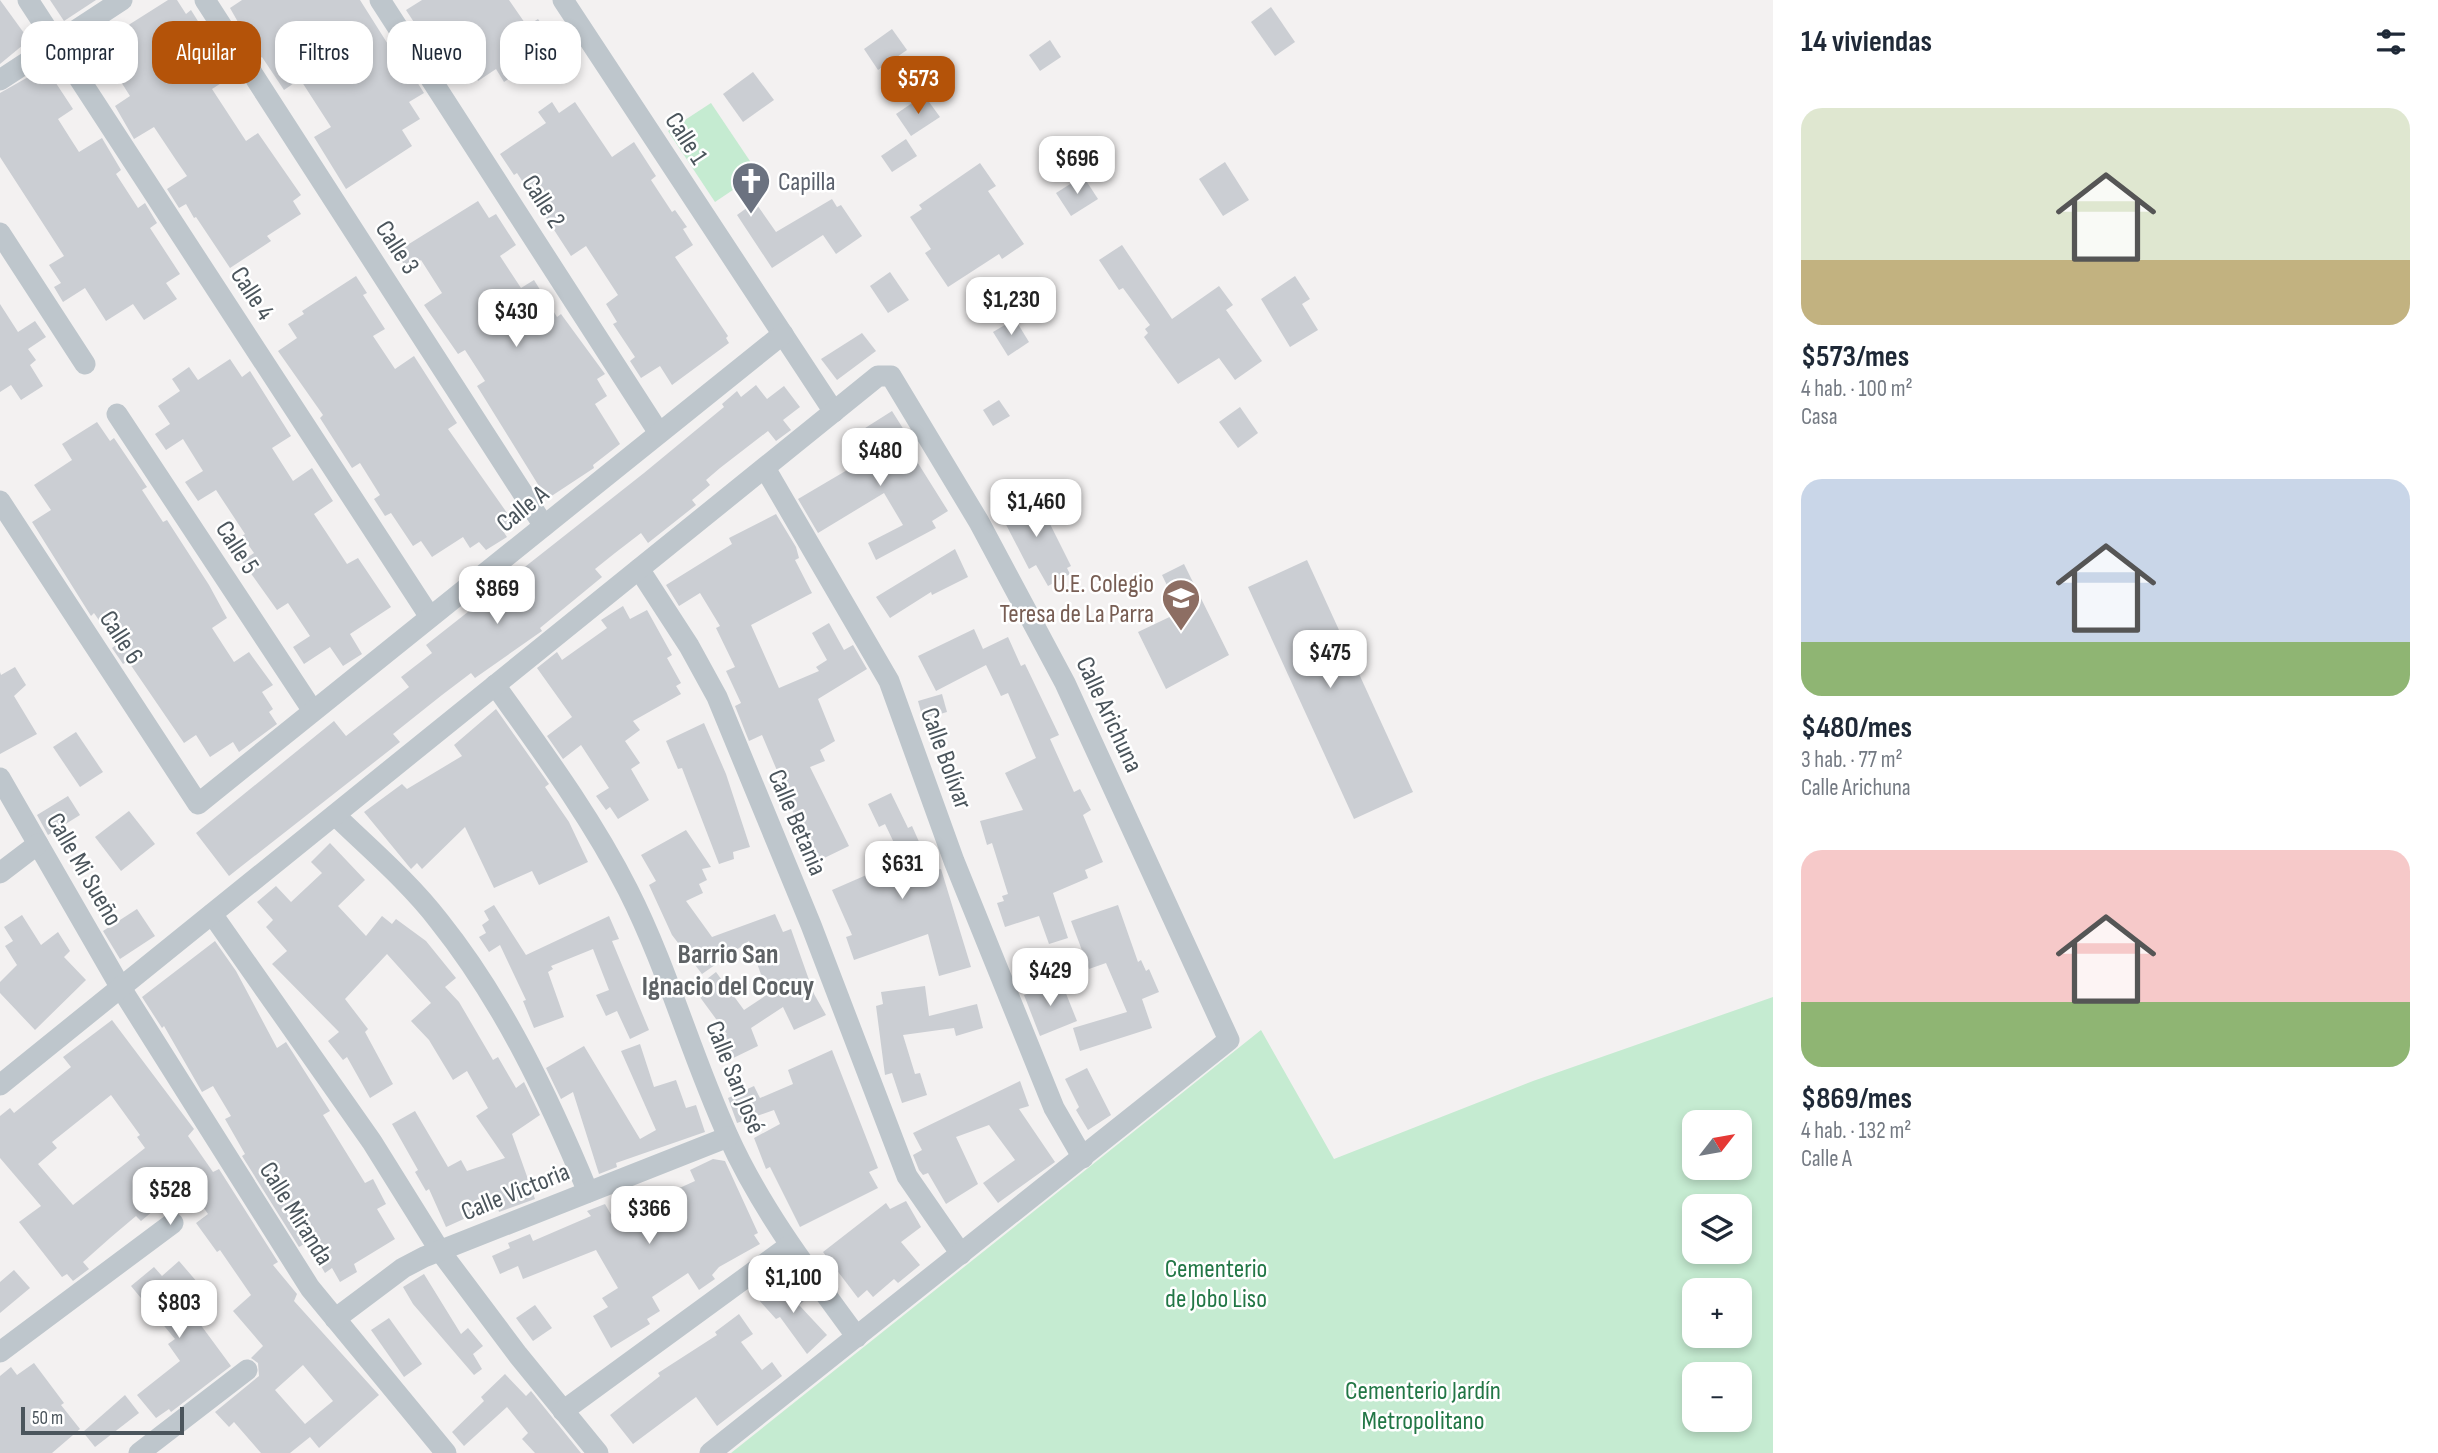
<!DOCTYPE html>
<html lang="es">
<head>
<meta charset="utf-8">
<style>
	:root { --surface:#fff; --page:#f6f6f7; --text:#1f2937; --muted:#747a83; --accent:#b45309 }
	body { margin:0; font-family:"Sofia Sans Condensed",sans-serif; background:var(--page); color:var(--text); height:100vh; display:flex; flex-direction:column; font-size:26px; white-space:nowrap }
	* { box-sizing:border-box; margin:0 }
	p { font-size:23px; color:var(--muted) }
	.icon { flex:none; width:38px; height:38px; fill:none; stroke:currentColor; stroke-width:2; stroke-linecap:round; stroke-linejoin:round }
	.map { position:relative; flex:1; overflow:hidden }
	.drawer { display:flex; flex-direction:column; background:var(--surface); width:665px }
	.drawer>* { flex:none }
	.guide { position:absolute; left:21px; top:21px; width:665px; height:63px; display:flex; gap:14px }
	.needle { width:46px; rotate:59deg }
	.controls { position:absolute; left:1682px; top:1110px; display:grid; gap:14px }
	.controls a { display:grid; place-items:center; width:70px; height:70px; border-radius:14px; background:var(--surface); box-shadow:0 4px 10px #0003; font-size:35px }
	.scale { position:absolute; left:21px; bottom:18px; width:163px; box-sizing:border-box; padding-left:7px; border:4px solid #4b555c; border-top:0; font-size:19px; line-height:24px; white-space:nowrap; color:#4b555c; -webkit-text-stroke:5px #fff; paint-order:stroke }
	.price { position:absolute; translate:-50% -60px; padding:0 16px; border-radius:14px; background:#fff; color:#222; font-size:23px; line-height:46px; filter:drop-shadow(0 2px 4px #0008) }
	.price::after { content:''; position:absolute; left:50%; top:42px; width:21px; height:16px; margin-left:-10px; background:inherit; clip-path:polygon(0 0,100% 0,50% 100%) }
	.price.current { background:var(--accent); color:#fff }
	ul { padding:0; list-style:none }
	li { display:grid; align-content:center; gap:14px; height:371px; padding:0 28px }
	li span { display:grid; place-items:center; height:217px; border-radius:21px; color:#555 }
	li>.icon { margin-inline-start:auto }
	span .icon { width:126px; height:126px; fill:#fffc; stroke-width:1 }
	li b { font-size:30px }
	h2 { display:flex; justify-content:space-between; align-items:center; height:84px; padding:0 28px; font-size:30px }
	.tag { padding:0 24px; border-radius:21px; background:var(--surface); box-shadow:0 4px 10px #0003; font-size:24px; line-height:63px }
	.tag.current { background:var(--accent); color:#fff }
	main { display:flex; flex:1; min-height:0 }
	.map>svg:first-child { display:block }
	.green { fill:#c5ebd1; fill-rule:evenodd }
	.building { fill:#cbced3; fill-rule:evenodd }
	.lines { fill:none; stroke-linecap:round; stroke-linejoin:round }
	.minor { stroke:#bec6cc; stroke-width:21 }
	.labels { text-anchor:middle; stroke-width:5; stroke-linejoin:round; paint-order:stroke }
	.street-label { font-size:26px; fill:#4b555c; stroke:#fff }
	.worship-label { font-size:26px; fill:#5b616d; stroke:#fff; text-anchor:start }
	.education-label { font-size:26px; fill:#785e54; stroke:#fff; text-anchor:end }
	.park-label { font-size:26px; fill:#227746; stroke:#fff }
	.neighbourhood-label { font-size:28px; font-weight:bold; fill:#5e6265; stroke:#fff }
</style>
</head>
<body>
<main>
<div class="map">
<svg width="1773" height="1453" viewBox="0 0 1773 1453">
	<rect width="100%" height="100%" fill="#f3f1f1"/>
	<g class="green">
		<polygon points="711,103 758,173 715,202 668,131"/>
		<path d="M 1773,997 L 1773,1453 L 731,1453 L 1261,1030 L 1334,1159 L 1533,1081 ZM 1694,1122 L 1740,1122 L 1740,1167 L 1694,1167 ZM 1694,1206 L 1740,1206 L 1740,1251 L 1694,1251 ZM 1694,1290 L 1740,1290 L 1740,1335 L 1694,1335 ZM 1694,1374 L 1740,1374 L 1740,1419 L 1694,1419 Z"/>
	</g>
	<g class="building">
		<polygon points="0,0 29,40 0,64"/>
		<polygon points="50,0 96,0 64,21"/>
		<polygon points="168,0 177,0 186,14 191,10 221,58 225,55 237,73 212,89 246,141 258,133 301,195 293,201 301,214 267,236 271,241 230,268 196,217 194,218 186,204 179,208 167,189 187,176 176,160 154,127 134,139 115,106 130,96 109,63 101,68 89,50"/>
		<polygon points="242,0 360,0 408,76 412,74 424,93 409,102 420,119 402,130 412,146 346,189 314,137 331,127 300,79 284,90 262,57 259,59 230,8"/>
		<polygon points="422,0 509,0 527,26 538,19 549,35 517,56 525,68 504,82 496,69 478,81 465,61 451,69 442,56 438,59 406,10"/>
		<polygon points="1271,7 1295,42 1275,56 1251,22"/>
		<polygon points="892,29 907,50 878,70 864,49"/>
		<polygon points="1050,40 1061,57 1040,71 1029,55"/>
		<polygon points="48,71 73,109 58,119 70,138 79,152 102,138 121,170 116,174 138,208 145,203 157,223 150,228 180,274 166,283 177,299 144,320 133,304 106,321 85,288 63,302 54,287 61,283 49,265 64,256 0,157 0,93 30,76 33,80"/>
		<polygon points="753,72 774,100 743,122 723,94"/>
		<polygon points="924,95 940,117 911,136 896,114"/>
		<polygon points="552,102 559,113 575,102 612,157 634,142 656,176 651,180 672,212 675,210 687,227 683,229 693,245 675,257 728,336 726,338 729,343 672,385 660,366 641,378 630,361 635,357 613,324 617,322 606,304 618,295 586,246 571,256 517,173 514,175 500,154 546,123 538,112"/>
		<polygon points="906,139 917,156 892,172 881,156"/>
		<polygon points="1225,162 1249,200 1223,216 1199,179"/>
		<polygon points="980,163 996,186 988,191 1024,244 1002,259 999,254 948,287 925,253 931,249 910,217 922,209 919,205"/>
		<polygon points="1083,176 1098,199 1071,216 1056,193"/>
		<polygon points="832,199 837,207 841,205 862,236 836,254 823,235 772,268 737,215 755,202 776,232"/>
		<polygon points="478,201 489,218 496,214 516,245 500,256 521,288 534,280 557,317 561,314 605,374 597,379 607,396 595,404 620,444 593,465 594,468 547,499 477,386 485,381 465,350 458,354 424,305 442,293 421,260 407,269 396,252"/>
		<polygon points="1122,245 1172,319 1219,286 1233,305 1226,310 1262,361 1235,380 1219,358 1178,384 1144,337 1148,333 1145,329 1150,325 1123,288 1119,290 1099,260"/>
		<polygon points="890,272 909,300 888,313 870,286"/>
		<polygon points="356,276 367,293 363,295 385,329 373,336 395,369 414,356 457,423 448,429 512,520 501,528 507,537 486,550 479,542 470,548 463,537 432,557 421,541 413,546 391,513 385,516 374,499 380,495 360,463 352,468 320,418 323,415 278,351 297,338 288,324 304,314 302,311"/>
		<polygon points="1295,276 1310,299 1302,304 1318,330 1290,347 1261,299"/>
		<polygon points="0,304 18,332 35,321 46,337 28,349 36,360 30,365 43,386 21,400 11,385 0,392"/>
		<polygon points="1015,319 1029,342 1008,356 993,332"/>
		<polygon points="862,333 876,351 837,380 821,359"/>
		<polygon points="230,359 242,377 250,371 291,436 272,448 293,481 312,468 333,501 314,514 326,532 347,564 358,558 391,607 350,634 362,654 343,666 330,647 304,664 293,647 310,636 288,603 277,610 242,561 254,553 242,536 245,534 216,490 198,501 185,482 203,471 183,439 166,450 155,434 170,424 158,406 180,391 172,379 189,367 198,380"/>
		<polygon points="756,385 767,399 784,386 800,407 783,420 791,430 776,441 768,431 720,468 706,480 710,485 692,500 696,505 648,543 641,533 615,553 595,569 602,577 540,628 542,631 475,678 471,673 442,695 393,734 400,742 229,876 196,833 334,721 346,736 409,687 401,677 432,653 426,645 644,473 724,407 722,404 737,391 741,397"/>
		<polygon points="999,400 1010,416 993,426 983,410"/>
		<polygon points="1240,407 1258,433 1238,448 1219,422"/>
		<polygon points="892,411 916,449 911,452 948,511 932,521 936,528 876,560 868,543 903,525 884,493 818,533 798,499 854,466 850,459 872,445 862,430"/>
		<polygon points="97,422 110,441 114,438 135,469 147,487 142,490 163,522 167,520 209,585 227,618 212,628 234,662 249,652 273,685 262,692 273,709 269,712 277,724 239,752 233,742 210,757 196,735 184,743 128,661 123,664 112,648 116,645 94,613 91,616 32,522 51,510 34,485 72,460 62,444"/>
		<polygon points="1034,492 1071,566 1067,568 1070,574 1048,586 1036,565 1029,569 999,511"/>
		<polygon points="776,514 796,547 799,558 795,560 812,593 751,625 779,688 819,671 816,667 827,660 812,633 829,623 844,650 853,645 867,669 818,699 835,741 820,750 825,761 810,767 849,846 818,861 787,800 789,799 762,735 749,741 735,706 741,703 726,671 735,667 716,628 720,626 700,593 679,606 666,585 732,544 729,538"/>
		<polygon points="955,549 968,577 932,595 931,592 890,618 876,597"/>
		<polygon points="1307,560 1413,792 1354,819 1248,587"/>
		<polygon points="1184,564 1229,655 1166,689 1138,632 1180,612 1162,575"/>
		<polygon points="623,606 630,619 647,610 672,655 667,658 681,683 676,686 681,694 633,721 640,730 625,741 640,763 631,769 649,800 618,819 610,807 606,810 596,796 609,788 581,745 563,759 547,736 572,717 537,668 557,652 562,660 607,628 601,620"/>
		<polygon points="974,629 983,649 1008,637 1021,666 1025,664 1059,735 1050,739 1074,792 1080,789 1091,810 1083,815 1103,862 1085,870 1088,878 1053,893 1068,938 1049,944 1039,916 1005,927 997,903 1004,901 1002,896 1008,894 992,843 987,845 980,821 1023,810 1005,773 1036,758 1008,693 1001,696 986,665 936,691 918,656"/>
		<polygon points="15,667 26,685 14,696 37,734 0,754 0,672 1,675"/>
		<polygon points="942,694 947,712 923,719 918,701"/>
		<polygon points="496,709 549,784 545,787 569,822 588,862 539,885 532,871 494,888 465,827 422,869 417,863 411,869 364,812 402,784 407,789 462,756 454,745"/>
		<polygon points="704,723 726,774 750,847 733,852 734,859 719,864 682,768 678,769 666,741"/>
		<polygon points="76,732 103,772 80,787 53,747"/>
		<polygon points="891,793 908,828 912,826 932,871 941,869 971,967 939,976 928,934 854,960 846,937 852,935 832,890 871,873 873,879 907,870 885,824 879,827 868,804"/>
		<polygon points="68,796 80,815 48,835 37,815"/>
		<polygon points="129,811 155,844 121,871 95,837"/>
		<polygon points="686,830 711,867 702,869 707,880 699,884 703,893 686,901 712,937 775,914 783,932 791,929 814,994 826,1015 794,1030 783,1007 751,1028 758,1046 725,1062 715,1039 727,1034 694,989 716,972 744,1010 768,994 749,941 702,974 672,935 649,885 656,881 641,855"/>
		<polygon points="330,843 365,880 338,906 366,936 382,916 392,924 396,919 426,941 456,978 445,987 459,1002 493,1060 498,1057 516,1088 524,1082 540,1115 512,1134 535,1199 499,1212 497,1204 446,1227 429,1189 426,1191 415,1172 418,1170 392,1124 415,1111 448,1167 461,1160 467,1171 505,1158 476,1116 488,1108 467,1071 453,1080 429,1040 411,1021 431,1003 387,954 345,999 368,1029 365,1032 393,1084 370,1098 347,1057 343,1060 328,1041 339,1032 272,964 287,951 266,927 273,920 257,902 276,886 291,902 322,873 311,862"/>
		<polygon points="494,905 526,955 609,916 619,939 612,941 649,1030 630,1039 617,1011 606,1016 596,995 609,990 593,949 551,966 553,969 548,972 564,1017 534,1028 523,1001 526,1000 500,945 489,952 479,937 486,933 482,925 489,920 484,911"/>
		<polygon points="1118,905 1138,962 1141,960 1146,971 1149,969 1159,992 1142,999 1152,1028 1080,1051 1073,1028 1127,1012 1106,963 1089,969 1071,921"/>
		<polygon points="137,909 155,936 120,959 103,931"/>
		<polygon points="22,915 41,945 58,932 70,951 64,957 86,980 35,1030 0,993 0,982 17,965 5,946 13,941 4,927"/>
		<polygon points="215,941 236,971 277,1048 286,1042 330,1111 323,1115 365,1183 373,1179 386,1204 377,1209 395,1239 354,1264 357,1272 340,1282 332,1268 325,1273 307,1242 299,1247 242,1156 245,1154 225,1119 231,1116 213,1086 202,1092 164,1026 162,1028 142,997"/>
		<polygon points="1061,981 1077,1021 1040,1036 1024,995"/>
		<polygon points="925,986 929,1016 977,1004 983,1028 956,1036 954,1028 903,1035 915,1074 920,1073 927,1095 902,1103 892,1073 885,1075 876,1006 883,1004 881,992"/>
		<path d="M 112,1020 L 194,1129 L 188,1136 L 213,1172 L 219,1169 L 278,1262 L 273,1265 L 297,1294 L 294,1301 L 379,1395 L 319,1448 L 310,1437 L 290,1453 L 261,1453 L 234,1422 L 229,1427 L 215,1412 L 259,1376 L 258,1363 L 251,1358 L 263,1346 L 233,1311 L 251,1295 L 220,1250 L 217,1252 L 196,1223 L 208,1214 L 184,1180 L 155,1201 L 159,1206 L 141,1221 L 136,1216 L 110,1238 L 83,1262 L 89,1269 L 73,1281 L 67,1274 L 62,1277 L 19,1222 L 41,1206 L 0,1158 L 0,1116 L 10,1108 L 14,1113 L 71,1067 L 63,1057 ZM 111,1095 L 140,1135 L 137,1137 L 145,1148 L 73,1205 L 38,1164 L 57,1148 L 52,1142 ZM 303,1365 L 333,1401 L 305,1424 L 275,1390 Z"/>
		<polygon points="640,1044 654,1087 676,1080 686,1108 696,1105 705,1132 616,1163 617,1167 599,1174 573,1092 561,1099 546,1068 584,1046 640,1139 656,1130 621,1051"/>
		<polygon points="832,1050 878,1168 869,1172 878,1188 800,1227 770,1167 766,1169 754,1138 780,1124 774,1110 737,1123 728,1098 754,1086 760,1098 793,1084 788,1070"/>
		<polygon points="1087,1068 1111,1115 1088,1130 1076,1110 1079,1107 1065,1079"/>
		<polygon points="1020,1081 1029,1106 1019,1109 1055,1162 998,1203 983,1183 1015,1160 989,1125 956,1137 978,1184 946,1204 928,1173 923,1175 919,1170 913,1155 922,1150 913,1133"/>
		<polygon points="713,1159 725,1161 758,1233 754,1235 760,1244 719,1267 712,1275 715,1279 699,1290 688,1273 652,1297 660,1311 647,1319 650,1324 611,1348 593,1316 608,1307 602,1298 618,1288 596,1250 523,1279 518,1266 500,1274 492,1256 510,1248 508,1243 530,1234 533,1241 591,1216 587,1211 605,1204 613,1218 695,1181 690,1170"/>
		<polygon points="906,1201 921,1227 901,1242 920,1265 898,1283 894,1279 873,1297 867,1290 858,1298 823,1252 886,1203 890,1209"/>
		<polygon points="179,1261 204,1290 186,1305 231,1366 171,1412 169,1409 156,1418 137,1395 180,1361 168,1344 175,1339 131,1286 154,1267 162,1276"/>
		<polygon points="14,1270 30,1288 0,1313 0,1282"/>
		<polygon points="424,1274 461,1334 468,1328 483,1346 473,1354 482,1369 474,1375 413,1304 403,1287"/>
		<polygon points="789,1279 804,1301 799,1305 827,1335 807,1354 780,1317 776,1319 758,1299"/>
		<polygon points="535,1305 552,1328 533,1341 516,1318"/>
		<polygon points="739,1314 753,1334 741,1342 762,1370 772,1362 782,1376 717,1426 696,1397 633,1444 610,1415 660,1376 658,1373 717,1335 715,1332"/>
		<polygon points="389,1318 422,1364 404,1377 371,1330"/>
		<polygon points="34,1363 64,1403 61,1405 80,1429 52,1453 0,1453 0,1376 11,1367 17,1375"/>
		<polygon points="505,1374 526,1396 531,1391 581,1453 535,1453 522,1439 528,1433 507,1407 464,1446 452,1432 484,1401 481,1397"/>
		<polygon points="125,1395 139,1413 95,1447 83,1432"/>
	</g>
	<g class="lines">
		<g class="minor">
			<polyline points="28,0 430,617"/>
			<polyline points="205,0 544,526"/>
			<polyline points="380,0 659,433"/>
			<polyline points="563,0 834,412"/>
			<polyline points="0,80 122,0"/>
			<polyline points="0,233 85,364"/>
			<polyline points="117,414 313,711"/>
			<polyline points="765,468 889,681 954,861 1054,1108 1083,1158"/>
			<polyline points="0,501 198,804 783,334"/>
			<polyline points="639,569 689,646 717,697 811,925 907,1176 961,1254"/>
			<path d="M 495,685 C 542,751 591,817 628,890 C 668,969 691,1055 728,1136 C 761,1209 809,1272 857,1337"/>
			<polyline points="0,778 121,988 310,1288 446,1453"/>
			<path d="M 335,815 C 370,849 409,882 439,921 C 503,1001 549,1098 588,1192"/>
			<polyline points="0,873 38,844"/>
			<polyline points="212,914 372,1142 440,1251 518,1355 598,1453"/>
			<polyline points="0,1085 878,376 891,376 979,522 1065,683 1229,1040 710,1453"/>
			<polyline points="335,1319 403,1268 424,1257 728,1137"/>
			<polyline points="0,1352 173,1223"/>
			<polyline points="563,1411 789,1246"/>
			<polyline points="139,1453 247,1370"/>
		</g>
	</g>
	<defs>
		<g id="church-pin" transform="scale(2.0125)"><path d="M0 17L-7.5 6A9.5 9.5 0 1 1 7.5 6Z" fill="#6b7280" stroke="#fff"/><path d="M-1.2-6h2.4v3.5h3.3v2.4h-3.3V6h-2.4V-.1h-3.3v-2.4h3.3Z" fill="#fff"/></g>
		<g id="school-pin" transform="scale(2.0125)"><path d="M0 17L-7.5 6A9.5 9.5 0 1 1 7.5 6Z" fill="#8d6e63" stroke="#fff"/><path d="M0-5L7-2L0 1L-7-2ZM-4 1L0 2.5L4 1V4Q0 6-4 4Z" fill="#fff"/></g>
	</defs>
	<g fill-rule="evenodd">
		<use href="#church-pin" x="751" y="181"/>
		<use href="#school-pin" x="1181" y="598"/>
	</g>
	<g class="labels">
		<g class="street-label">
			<text transform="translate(687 138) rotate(57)" y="9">Calle 1</text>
			<text transform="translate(544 201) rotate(57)" y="9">Calle 2</text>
			<text transform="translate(398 247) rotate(57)" y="9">Calle 3</text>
			<text transform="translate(253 293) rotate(57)" y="9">Calle 4</text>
			<text transform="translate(522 508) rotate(-39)" y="9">Calle A</text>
			<text transform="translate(238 547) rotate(57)" y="9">Calle 5</text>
			<text transform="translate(122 637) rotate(57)" y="9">Calle 6</text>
			<text transform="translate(1110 714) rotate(65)" y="9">Calle Arichuna</text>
			<text transform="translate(947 758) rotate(70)" y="9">Calle Bolívar</text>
			<text transform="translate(798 822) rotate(67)" y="9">Calle Betania</text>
			<text transform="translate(85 869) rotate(60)" y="9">Calle Mi Sueño</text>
			<text transform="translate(736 1077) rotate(68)" y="9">Calle San José</text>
			<text transform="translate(515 1191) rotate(-22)" y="9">Calle Victoria</text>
			<text transform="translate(297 1213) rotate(58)" y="9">Calle Miranda</text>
		</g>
		<g class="worship-label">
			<text x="778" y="190">Capilla</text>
		</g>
		<g class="education-label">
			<text x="1154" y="592">U.E. Colegio<tspan x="1154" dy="30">Teresa de La Parra</tspan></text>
		</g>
		<g class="park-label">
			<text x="1216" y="1277">Cementerio<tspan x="1216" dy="30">de Jobo Liso</tspan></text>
			<text x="1423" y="1399">Cementerio Jardín<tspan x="1423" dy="30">Metropolitano</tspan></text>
		</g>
		<g class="neighbourhood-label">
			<text x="728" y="963">Barrio San<tspan x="728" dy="32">Ignacio del Cocuy</tspan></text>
		</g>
	</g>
</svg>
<div class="controls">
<a><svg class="needle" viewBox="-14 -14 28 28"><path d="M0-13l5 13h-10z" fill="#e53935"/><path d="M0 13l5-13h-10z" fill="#747a83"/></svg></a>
<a><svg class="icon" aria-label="layers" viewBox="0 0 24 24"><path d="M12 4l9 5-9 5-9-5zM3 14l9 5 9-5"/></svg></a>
<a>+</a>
<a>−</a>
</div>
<div class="scale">50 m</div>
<b class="price current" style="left:918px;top:116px">$573</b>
<b class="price" style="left:1077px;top:196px">$696</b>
<b class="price" style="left:1011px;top:337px">$1,230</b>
<b class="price" style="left:516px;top:349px">$430</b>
<b class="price" style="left:880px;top:488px">$480</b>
<b class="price" style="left:1036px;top:539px">$1,460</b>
<b class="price" style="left:497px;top:626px">$869</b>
<b class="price" style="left:1330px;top:690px">$475</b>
<b class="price" style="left:902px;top:901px">$631</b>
<b class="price" style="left:1050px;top:1008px">$429</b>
<b class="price" style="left:170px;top:1227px">$528</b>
<b class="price" style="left:649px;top:1246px">$366</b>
<b class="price" style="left:793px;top:1315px">$1,100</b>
<b class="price" style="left:179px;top:1340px">$803</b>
<div class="guide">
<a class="tag">Comprar</a>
<a class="tag current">Alquilar</a>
<a class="tag">Filtros</a>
<a class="tag">Nuevo</a>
<a class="tag">Piso</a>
</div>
</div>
<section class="drawer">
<h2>14 viviendas<svg class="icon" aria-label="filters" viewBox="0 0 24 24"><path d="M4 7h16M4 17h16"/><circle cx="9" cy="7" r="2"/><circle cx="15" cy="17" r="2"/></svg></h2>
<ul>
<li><span style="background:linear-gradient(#dfe7d0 70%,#c2b280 0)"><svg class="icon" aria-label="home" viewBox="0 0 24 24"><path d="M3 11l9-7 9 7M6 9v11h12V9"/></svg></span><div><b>$573/mes</b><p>4 hab. · 100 m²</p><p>Casa</p></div></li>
<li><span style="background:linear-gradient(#c9d6e8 75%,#8fb573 0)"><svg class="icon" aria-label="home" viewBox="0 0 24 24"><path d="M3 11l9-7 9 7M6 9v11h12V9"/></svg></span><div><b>$480/mes</b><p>3 hab. · 77 m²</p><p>Calle Arichuna</p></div></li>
<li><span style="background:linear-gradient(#f6c9c9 70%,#8fb573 0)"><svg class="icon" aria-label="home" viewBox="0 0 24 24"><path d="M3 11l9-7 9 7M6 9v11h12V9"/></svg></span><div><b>$869/mes</b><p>4 hab. · 132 m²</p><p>Calle A</p></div></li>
</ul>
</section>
</main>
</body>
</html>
